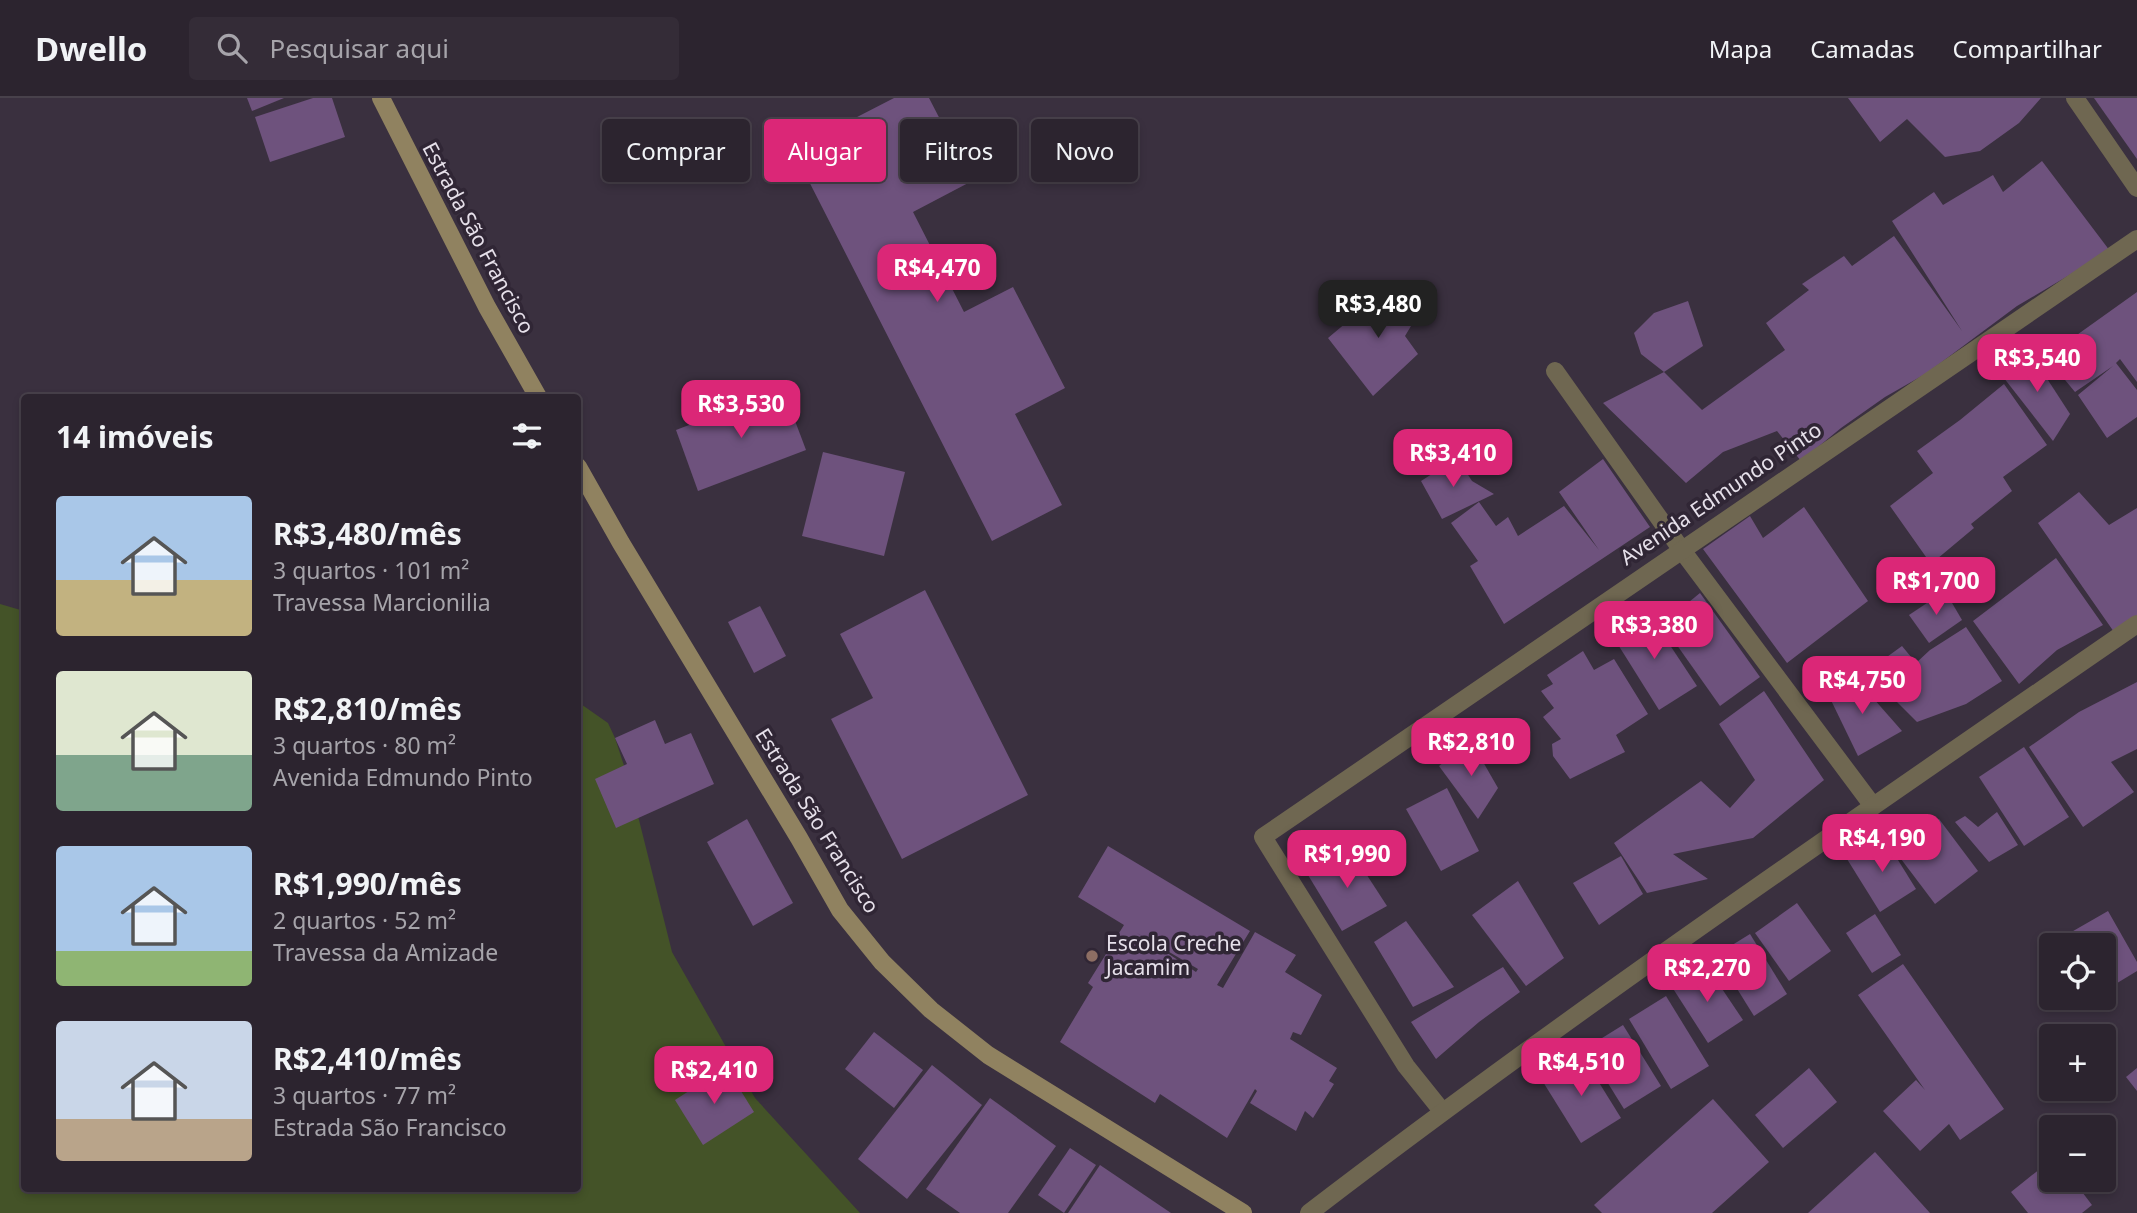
<!DOCTYPE html>
<html lang="pt">
<head>
<meta charset="utf-8">
<style>
	:root { --surface:#2c242f; --page:#342c37; --text:#f1f3f6; --muted:#a6a4aa; --line:#48414b; --accent:#db2777 }
	body { margin:0; font-family:"Noto Sans",sans-serif; background:var(--page); color:var(--text); height:100vh; display:flex; flex-direction:column; font-size:26px; white-space:nowrap }
	* { box-sizing:border-box; margin:0 }
	p { font-size:23px; color:var(--muted) }
	.icon { flex:none; width:38px; height:38px; fill:none; stroke:currentColor; stroke-width:2; stroke-linecap:round; stroke-linejoin:round }
	.map { position:relative; flex:1; overflow:hidden }
	.panel { position:absolute; left:21px; top:296px; width:560px; height:798px; display:flex; flex-direction:column; background:var(--surface); border-radius:7px; box-shadow:0 4px 10px #0003,0 0 0 2px var(--line) }
	.panel>* { flex:none }
	.hud { position:absolute; left:602px; top:21px; width:665px; height:63px; display:flex; gap:14px }
	.buttons { position:absolute; left:2039px; top:835px; display:grid; gap:14px }
	.buttons a { display:grid; place-items:center; width:77px; height:77px; border-radius:7px; background:var(--surface); box-shadow:0 4px 10px #0003,0 0 0 2px var(--line); font-size:35px }
	.price { position:absolute; translate:-50% -60px; padding:0 16px; border-radius:14px; background:var(--accent); color:#fff; font-size:23px; line-height:46px; filter:drop-shadow(0 2px 4px #0008) }
	.price::after { content:''; position:absolute; left:50%; top:42px; width:21px; height:16px; margin-left:-10px; background:inherit; clip-path:polygon(0 0,100% 0,50% 100%) }
	.price.on { background:#222; color:#fff }
	ul { padding:0; list-style:none }
	li { display:flex; align-items:center; gap:21px; height:175px; padding:0 35px }
	li span { display:grid; place-items:center; flex:none; width:196px; height:140px; border-radius:7px; color:#555 }
	li>.icon { margin-inline-start:auto }
	span .icon { width:84px; height:84px; fill:#fffc; stroke-width:1 }
	li b { font-size:30px }
	h2 { display:flex; justify-content:space-between; align-items:center; height:84px; padding:0 35px; font-size:30px }
	.chip { padding:0 24px; border-radius:7px; background:var(--surface); box-shadow:0 4px 10px #0003,0 0 0 2px var(--line); font-size:24px; line-height:63px }
	.chip.on { background:var(--accent); color:#fff }
	header { display:flex; align-items:center; gap:42px; box-sizing:border-box; height:98px; padding:0 35px; background:var(--surface); border-bottom:2px solid var(--line) }
	header strong { font-size:33px }
	nav { display:flex; gap:38px; margin-inline-start:auto; font-size:24px }
	.search { width:490px; height:63px; background:var(--page); display:flex; align-items:center; gap:18px; box-sizing:border-box; padding:0 24px; border-radius:7px; color:var(--muted); font-size:26px }
	.map>svg:first-child { display:block }
	.green { fill:#445328 }
	.building { fill:#6e527d; fill-rule:evenodd }
	.lines { fill:none; stroke-linecap:round; stroke-linejoin:round }
	.street { stroke:#6f6751; stroke-width:18 }
	.secondary { stroke:#908260; stroke-width:18 }
	.education-dot { fill:#8d6e63; stroke:#302635; stroke-width:2.5 }
	.labels { text-anchor:middle; stroke-width:7; stroke-linejoin:round; paint-order:stroke }
	.street-label { font-size:21px; fill:#e6e0ea; stroke:#302635 }
	.poi-label { font-size:21px; fill:#e6e0ea; stroke:#302635; text-anchor:start }
</style>
</head>
<body>
<header>
<strong>Dwello</strong>
<div class="search"><svg class="icon" aria-label="search" viewBox="0 0 24 24"><circle cx="10" cy="10" r="6"/><path d="M15 15l6 6"/></svg>Pesquisar aqui</div>
<nav><a>Mapa</a><a>Camadas</a><a>Compartilhar</a></nav>
</header>
<div class="map">
<svg width="2137" height="1115" viewBox="0 0 2137 1115">
	<rect width="100%" height="100%" fill="#3a303f"/>
	<polygon class="green" points="0,506 24,513 24,1090 578,1090 578,604 608,625 615,640 630,686 672,854 755,1000 860,1115 0,1115"/>
	<g class="building">
		<polygon points="247,0 284,0 252,13"/>
		<polygon points="313,0 332,0 345,39 270,64 255,19"/>
		<polygon points="894,0 929,0 972,83 913,114 964,214 1013,189 1065,290 1015,316 1062,407 992,443 793,52"/>
		<polygon points="1848,0 2041,0 2019,25 1980,53 1945,59 1907,21 1880,44"/>
		<polygon points="2094,0 2137,0 2137,61"/>
		<polygon points="2042,63 2110,153 2017,208 1927,275 1885,299 1841,330 1801,363 1777,333 1723,354 1686,385 1603,305 1664,274 1641,256 1634,235 1654,215 1688,203 1703,248 1664,274 1702,312 1785,252 1766,225 1809,192 1802,186 1844,158 1852,168 1894,138 1962,233 1892,123 1934,94 1943,107 1993,77 2003,94"/>
		<polygon points="1390,188 1417,218 1405,238 1418,256 1373,298 1328,240"/>
		<polygon points="2137,194 2137,284 2120,261 2116,265 2137,292 2137,319 2107,340 2078,297 2113,268 2075,294 2046,259"/>
		<polygon points="2029,253 2070,316 2053,343 2000,275"/>
		<polygon points="2004,286 2047,347 2003,379 2012,393 1971,426 1974,430 1931,466 1890,408 1933,375 1917,353 1960,322"/>
		<polygon points="783,291 806,352 698,393 676,332"/>
		<polygon points="823,354 905,374 884,458 802,438"/>
		<polygon points="1457,360 1472,383 1494,396 1442,421 1421,383"/>
		<polygon points="1603,361 1650,429 1504,526 1470,468 1478,463 1451,425 1479,404 1496,428 1508,419 1518,438 1564,408 1599,452 1559,394"/>
		<polygon points="2079,394 2109,427 2137,410 2137,520 2114,534 2038,425"/>
		<polygon points="1804,409 1868,503 1787,565 1703,451 1750,418 1763,440"/>
		<polygon points="2056,460 2103,527 2057,552 2019,586 1973,523"/>
		<polygon points="925,492 1028,697 902,761 831,621 873,600 840,536"/>
		<polygon points="1945,493 1962,522 1929,545 1909,517"/>
		<polygon points="1700,495 1760,579 1720,608 1662,526"/>
		<polygon points="760,508 786,558 754,575 728,524"/>
		<polygon points="1648,514 1697,588 1659,612 1612,537"/>
		<polygon points="1966,529 2002,583 1966,606 1917,624 1858,565 1880,564 1902,548 1916,565 1930,552"/>
		<polygon points="1583,553 1594,572 1614,561 1648,616 1616,637 1625,654 1570,681 1553,658 1552,646 1561,641 1543,619 1554,610 1541,593 1553,586 1547,577"/>
		<polygon points="1852,576 1902,633 1858,658 1827,594"/>
		<polygon points="2137,584 2137,651 2111,664 2134,694 2083,729 2029,649 2079,614"/>
		<polygon points="1764,593 1824,682 1753,740 1673,756 1708,781 1647,795 1614,745 1701,683 1730,710 1755,682 1719,626"/>
		<polygon points="655,622 665,646 691,635 714,686 616,730 595,681 627,666 615,640"/>
		<polygon points="1471,643 1498,690 1478,721 1439,668"/>
		<polygon points="2024,649 2069,719 2024,748 1979,679"/>
		<polygon points="1447,690 1479,753 1441,773 1406,711"/>
		<polygon points="1997,714 2018,747 1989,764 1955,724 1965,718 1978,729"/>
		<polygon points="747,721 793,805 753,828 707,744"/>
		<polygon points="1939,721 1978,773 1935,806 1895,753"/>
		<polygon points="1883,738 1916,791 1880,814 1847,761"/>
		<path d="M 1108,748 L 1250,833 L 1217,887 L 1223,890 L 1255,834 L 1296,857 L 1285,874 L 1322,897 L 1301,937 L 1293,934 L 1290,941 L 1337,970 L 1329,983 L 1334,986 L 1313,1020 L 1305,1013 L 1296,1033 L 1250,1005 L 1257,993 L 1255,991 L 1227,1040 L 1160,996 L 1155,1005 L 1060,944 L 1093,889 L 1088,885 L 1124,827 L 1078,799 ZM 1137,835 L 1198,871 L 1196,874 Z"/>
		<polygon points="1348,748 1387,808 1342,833 1308,777"/>
		<polygon points="1621,758 1643,796 1599,827 1573,785"/>
		<polygon points="1518,783 1564,860 1526,888 1472,817"/>
		<polygon points="1797,805 1831,853 1789,883 1755,835"/>
		<polygon points="2108,813 2137,864 2137,873 2104,893 2104,847 2055,847 2054,844"/>
		<polygon points="1875,816 1901,857 1872,875 1846,835"/>
		<polygon points="1406,823 1454,889 1413,909 1374,844"/>
		<polygon points="1750,836 1787,896 1754,918 1716,857"/>
		<polygon points="1903,866 2004,1011 1960,1042 1949,1026 1920,1053 1883,1013 1916,982 1925,992 1858,897"/>
		<polygon points="1706,867 1743,922 1708,945 1672,889"/>
		<polygon points="1503,869 1520,894 1479,924 1436,961 1411,924"/>
		<polygon points="1666,898 1709,968 1671,991 1629,921"/>
		<polygon points="1623,927 1661,988 1624,1011 1586,950"/>
		<polygon points="874,934 923,972 894,1010 845,971"/>
		<polygon points="1580,954 1621,1020 1581,1045 1540,979"/>
		<polygon points="932,967 982,1007 907,1101 858,1061"/>
		<polygon points="726,969 754,1014 703,1047 675,1002"/>
		<polygon points="1809,970 1837,1004 1783,1050 1755,1017"/>
		<polygon points="2137,970 2137,993 2126,979"/>
		<polygon points="990,1000 1056,1048 1008,1115 960,1115 926,1091"/>
		<polygon points="1713,1001 1769,1064 1712,1115 1602,1115 1594,1107"/>
		<polygon points="1070,1050 1096,1067 1064,1115 1038,1097"/>
		<polygon points="1875,1054 1930,1115 1808,1115"/>
		<polygon points="2051,1062 2051,1082 2073,1082 2092,1107 2082,1115 2028,1115 2011,1094"/>
		<polygon points="1100,1067 1171,1115 1068,1115"/>
	</g>
	<g class="lines">
		<g class="street">
			<polyline points="2075,0 2137,90"/>
			<polyline points="1555,273 1681,451 1873,708"/>
			<polyline points="1442,1013 1406,968 1263,739 2137,141"/>
			<path d="M 1309,1115 C 1578,909 1859,718 2137,526"/>
		</g>
		<g class="secondary">
			<polyline points="381,0 487,209 538,299"/>
			<polyline points="578,369 621,445 799,740 840,812 882,864 931,912 988,957 1243,1115"/>
		</g>
	</g>
	<circle class="education-dot" cx="1092" cy="858" r="7"/>
	<g class="labels">
		<g class="street-label">
			<text transform="translate(478 140) rotate(62)" y="7">Estrada São Francisco</text>
			<text transform="translate(1721 396) rotate(-34)" y="7">Avenida Edmundo Pinto</text>
			<text transform="translate(817 723) rotate(58)" y="7">Estrada São Francisco</text>
		</g>
		<g class="poi-label">
			<text x="1106" y="853">Escola Creche<tspan x="1106" dy="24">Jacamim</tspan></text>
		</g>
	</g>
</svg>
<div class="buttons">
<a><svg class="icon" aria-label="locate" viewBox="0 0 24 24"><circle cx="12" cy="12" r="6"/><path d="M12 2v4M12 18v4M2 12h4M18 12h4"/></svg></a>
<a>+</a>
<a>−</a>
</div>
<b class="price" style="left:937px;top:206px">R$4,470</b>
<b class="price on" style="left:1378px;top:242px">R$3,480</b>
<b class="price" style="left:2037px;top:296px">R$3,540</b>
<b class="price" style="left:741px;top:342px">R$3,530</b>
<b class="price" style="left:1453px;top:391px">R$3,410</b>
<b class="price" style="left:1936px;top:519px">R$1,700</b>
<b class="price" style="left:1654px;top:563px">R$3,380</b>
<b class="price" style="left:1862px;top:618px">R$4,750</b>
<b class="price" style="left:1471px;top:680px">R$2,810</b>
<b class="price" style="left:1882px;top:776px">R$4,190</b>
<b class="price" style="left:1347px;top:792px">R$1,990</b>
<b class="price" style="left:1707px;top:906px">R$2,270</b>
<b class="price" style="left:1581px;top:1000px">R$4,510</b>
<b class="price" style="left:714px;top:1008px">R$2,410</b>
<div class="hud">
<a class="chip">Comprar</a>
<a class="chip on">Alugar</a>
<a class="chip">Filtros</a>
<a class="chip">Novo</a>
</div>
<section class="panel">
<h2>14 imóveis<svg class="icon" aria-label="filters" viewBox="0 0 24 24"><path d="M4 7h16M4 17h16"/><circle cx="9" cy="7" r="2"/><circle cx="15" cy="17" r="2"/></svg></h2>
<ul>
<li><span style="background:linear-gradient(#a9c7e8 60%,#c2b280 0)"><svg class="icon" aria-label="home" viewBox="0 0 24 24"><path d="M3 11l9-7 9 7M6 9v11h12V9"/></svg></span><div><b>R$3,480/mês</b><p>3 quartos · 101 m²</p><p>Travessa Marcionilia</p></div></li>
<li><span style="background:linear-gradient(#dfe7d0 60%,#7fa58c 0)"><svg class="icon" aria-label="home" viewBox="0 0 24 24"><path d="M3 11l9-7 9 7M6 9v11h12V9"/></svg></span><div><b>R$2,810/mês</b><p>3 quartos · 80 m²</p><p>Avenida Edmundo Pinto</p></div></li>
<li><span style="background:linear-gradient(#a9c7e8 75%,#8fb573 0)"><svg class="icon" aria-label="home" viewBox="0 0 24 24"><path d="M3 11l9-7 9 7M6 9v11h12V9"/></svg></span><div><b>R$1,990/mês</b><p>2 quartos · 52 m²</p><p>Travessa da Amizade</p></div></li>
<li><span style="background:linear-gradient(#c9d6e8 70%,#b9a48a 0)"><svg class="icon" aria-label="home" viewBox="0 0 24 24"><path d="M3 11l9-7 9 7M6 9v11h12V9"/></svg></span><div><b>R$2,410/mês</b><p>3 quartos · 77 m²</p><p>Estrada São Francisco</p></div></li>
</ul>
</section>
</div>
</body>
</html>
